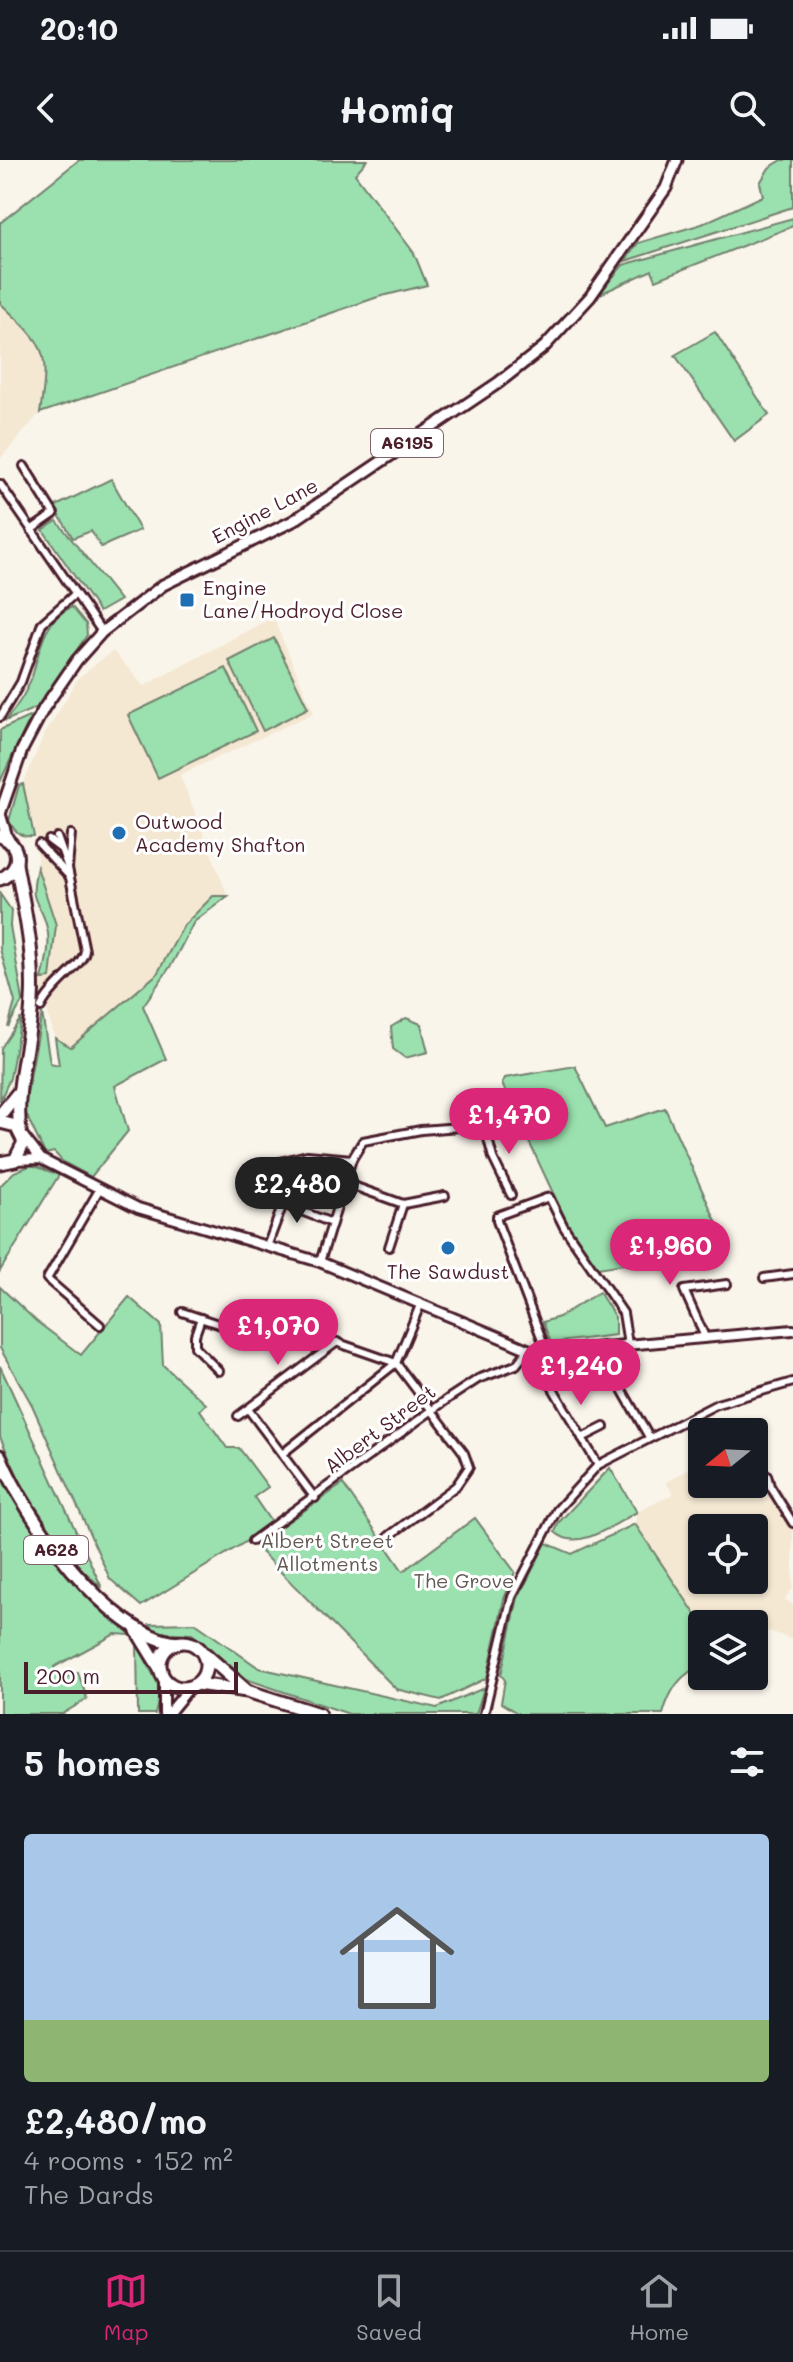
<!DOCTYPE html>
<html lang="en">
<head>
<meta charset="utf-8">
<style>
	:root { --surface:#171b24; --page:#20242c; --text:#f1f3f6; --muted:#9ea1a6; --line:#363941; --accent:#db2777 }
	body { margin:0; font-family:Mali,sans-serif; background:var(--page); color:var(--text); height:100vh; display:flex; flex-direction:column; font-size:30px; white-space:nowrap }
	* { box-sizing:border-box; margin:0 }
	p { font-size:26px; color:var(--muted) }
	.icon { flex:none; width:44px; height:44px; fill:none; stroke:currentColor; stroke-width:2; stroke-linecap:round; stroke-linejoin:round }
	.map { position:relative; height:1554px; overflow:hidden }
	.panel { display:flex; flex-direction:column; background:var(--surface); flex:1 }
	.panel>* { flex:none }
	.needle { width:52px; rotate:252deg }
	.controls { position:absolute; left:688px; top:1258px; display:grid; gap:16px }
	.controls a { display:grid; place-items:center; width:80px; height:80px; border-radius:8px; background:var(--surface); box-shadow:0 2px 6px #0004; font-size:40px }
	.scale { position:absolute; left:24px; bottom:20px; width:214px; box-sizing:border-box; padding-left:8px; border:4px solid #4a1f2b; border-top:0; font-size:22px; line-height:28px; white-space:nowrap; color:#4a1f2b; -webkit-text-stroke:6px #fff; paint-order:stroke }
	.price { position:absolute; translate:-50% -68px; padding:0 18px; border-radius:28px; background:var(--accent); color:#fff; font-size:26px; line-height:52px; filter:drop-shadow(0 2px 4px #0008) }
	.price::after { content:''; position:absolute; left:50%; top:48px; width:24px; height:18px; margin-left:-12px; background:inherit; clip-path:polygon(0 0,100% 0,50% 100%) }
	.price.selected { background:#222; color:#fff }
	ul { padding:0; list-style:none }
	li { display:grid; align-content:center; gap:16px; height:424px; padding:0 24px }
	li span { display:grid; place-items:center; height:248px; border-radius:8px; color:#555 }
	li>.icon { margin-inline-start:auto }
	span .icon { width:144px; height:144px; fill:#fffc; stroke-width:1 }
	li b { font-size:34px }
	h2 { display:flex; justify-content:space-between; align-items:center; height:96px; padding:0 24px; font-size:34px }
	.status { display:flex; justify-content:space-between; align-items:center; height:56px; padding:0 40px; background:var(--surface); direction:ltr }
	.status svg { height:22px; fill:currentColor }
	header { display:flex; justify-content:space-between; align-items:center; height:104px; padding:0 24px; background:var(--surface); font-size:36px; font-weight:800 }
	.tab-bar { display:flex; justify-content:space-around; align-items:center; height:112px; border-top:2px solid var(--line); background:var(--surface); font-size:22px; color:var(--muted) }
	.tab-bar a { display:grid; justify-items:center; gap:4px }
	.tab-bar .selected { color:var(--accent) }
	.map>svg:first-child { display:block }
	.built { fill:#f4e8d3; fill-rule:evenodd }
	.green { fill:#9be1af; stroke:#72806d; stroke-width:2 }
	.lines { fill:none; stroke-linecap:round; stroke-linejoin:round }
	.street-casing { stroke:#4a1f2b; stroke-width:12 }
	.secondary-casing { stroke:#4a1f2b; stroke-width:14 }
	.primary-casing { stroke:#4a1f2b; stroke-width:15 }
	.highway-casing { stroke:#4a1f2b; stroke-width:17 }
	.street { stroke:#fff; stroke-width:6 }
	.secondary { stroke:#fff; stroke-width:8 }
	.primary { stroke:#fff; stroke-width:9 }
	.highway { stroke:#fff; stroke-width:11 }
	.poi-dot { fill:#1f6fb2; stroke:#fff; stroke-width:3 }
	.labels { text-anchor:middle; stroke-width:6; stroke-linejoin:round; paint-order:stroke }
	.shield { fill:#fff; stroke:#80626b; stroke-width:2 }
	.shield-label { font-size:18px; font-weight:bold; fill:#4a1f2b }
	.street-label { font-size:20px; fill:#4a1f2b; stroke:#fff }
	.poi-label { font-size:20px; fill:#4a1f2b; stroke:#fff; text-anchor:start }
	.park-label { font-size:20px; fill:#625953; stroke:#fff }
</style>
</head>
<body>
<div class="status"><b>20:10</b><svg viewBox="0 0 49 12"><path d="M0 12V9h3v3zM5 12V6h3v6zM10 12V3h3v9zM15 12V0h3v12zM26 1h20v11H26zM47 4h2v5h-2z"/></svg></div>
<header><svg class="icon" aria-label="back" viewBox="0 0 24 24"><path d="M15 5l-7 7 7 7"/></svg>Homiq<svg class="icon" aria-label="search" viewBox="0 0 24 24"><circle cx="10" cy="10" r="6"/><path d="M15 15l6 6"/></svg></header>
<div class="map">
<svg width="793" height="1554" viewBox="0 0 793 1554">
	<rect width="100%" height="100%" fill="#faf5eb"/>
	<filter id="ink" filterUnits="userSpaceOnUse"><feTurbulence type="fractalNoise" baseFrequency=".0125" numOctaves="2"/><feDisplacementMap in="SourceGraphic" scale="16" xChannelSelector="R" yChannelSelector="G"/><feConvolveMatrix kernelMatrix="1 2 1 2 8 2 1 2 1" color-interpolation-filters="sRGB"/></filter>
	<g filter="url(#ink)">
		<g class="built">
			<polygon points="0,143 38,179 46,213 40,253 0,299"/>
			<polygon points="273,457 314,553 180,615 228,736 213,736 184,765 157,814 71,887 55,878 46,847 40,842 42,819 50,818 56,765 37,707 37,680 23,624 42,579 79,517 113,491 144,526"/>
			<path d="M 702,1301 L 702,1324 L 754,1324 L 754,1310 L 793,1367 L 793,1428 L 785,1439 L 793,1445 L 793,1480 L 769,1471 L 754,1481 L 754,1464 L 702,1464 L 635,1364 L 637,1352 L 673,1334 L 666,1322 ZM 702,1368 L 754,1368 L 754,1420 L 702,1420 Z"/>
		</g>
		<g class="green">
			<path d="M 79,0 L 367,0 L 355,14 L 414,93 L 427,125 L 378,137 L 40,253 C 50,189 46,186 0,143 L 0,63 Z"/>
			<polygon points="782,0 793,0 793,47 625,101 638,83 702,64 763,36 760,23 769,8"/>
			<polygon points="793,58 793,66 656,120 652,110 598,135 623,105"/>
			<polygon points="715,172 769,255 734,281 675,195"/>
			<polygon points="111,319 140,370 101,387 91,371 73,378 54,347"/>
			<polygon points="57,361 120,440 99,452 43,370"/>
			<path d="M 72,447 L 86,464 L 87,475 L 38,547 L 5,561 C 16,548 26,534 32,517 C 39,492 44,458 72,447 Z"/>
			<polygon points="274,478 308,548 263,571 229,501"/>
			<polygon points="226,508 256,571 158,618 128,555"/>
			<polygon points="31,556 0,622 0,570"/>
			<path d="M 23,624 L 34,676 C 21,678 15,672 9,661 L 19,625 Z"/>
			<path d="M 37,707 L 56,765 L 50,818 L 42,819 C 46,803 51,784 47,768 C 39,734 28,750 37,707 Z"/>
			<polygon points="0,734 11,750 10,766 23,840 8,867 15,842 0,789"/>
			<polygon points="213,736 228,736 194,762 172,804 143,846 166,899 115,926 128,971 91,1017 63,1002 54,992 45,994 24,950 42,853 50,903 59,905 55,878 71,887 157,814 184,765"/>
			<polygon points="21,858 10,918 0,941 1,888"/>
			<polygon points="406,858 421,864 428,892 405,898 393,889 391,867"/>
			<polygon points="575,906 605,968 665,948 725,1081 700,1074 658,1084 664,1098 598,1108 568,1065 502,924 505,918"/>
			<polygon points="32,1005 59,1015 0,1111 0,1026 14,1012"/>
			<polygon points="0,1127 36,1161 81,1195 129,1137 161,1165 163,1205 206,1244 200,1250 227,1288 239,1288 268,1327 254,1337 273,1365 141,1446 110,1419 32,1245 0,1188"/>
			<polygon points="599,1132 615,1157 615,1175 551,1183 543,1162 559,1157"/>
			<polygon points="0,1206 102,1428 64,1392 26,1334 0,1277"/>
			<path d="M 610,1308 L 637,1352 C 614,1364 577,1393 555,1372 L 559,1362 Z"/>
			<path d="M 0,1311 C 38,1379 75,1422 131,1475 L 115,1474 L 54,1507 L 60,1520 L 78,1512 L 87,1539 L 62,1554 L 0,1554 Z"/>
			<polygon points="343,1324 403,1411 475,1358 515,1412 504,1439 487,1518 441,1540 396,1529 254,1385"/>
			<path d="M 635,1364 L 702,1464 L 702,1506 C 680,1513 669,1532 663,1554 L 519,1554 L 501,1543 L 505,1520 L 501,1515 L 518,1438 L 546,1383 L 572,1394 Z"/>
			<polygon points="195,1463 259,1508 437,1548 484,1528 476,1554 349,1554 246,1519 192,1474 156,1472 150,1464"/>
			<polygon points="137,1483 161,1530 155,1554 138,1554"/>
		</g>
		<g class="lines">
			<g class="street-casing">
				<g id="street">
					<polyline points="24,306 54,354 31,370"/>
					<polyline points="0,324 102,472"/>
					<polyline points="0,557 21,522 42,463 75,434"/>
					<polyline points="49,680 61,689"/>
					<polyline points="39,684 69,716"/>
					<polyline points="68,708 71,674"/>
					<path d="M 41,847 C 50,826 82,807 85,791 L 68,708 L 57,677"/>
					<polyline points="485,967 493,998 511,1035"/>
					<polyline points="254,1009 307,995 352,999"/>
					<polyline points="345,1023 403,1044 445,1036"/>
					<polyline points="99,1030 47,1119 100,1165"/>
					<polyline points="268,1084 283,1044 332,1063"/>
					<polyline points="389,1087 403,1044"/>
					<polyline points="320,1102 352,999 363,981 421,970 511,963"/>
					<polyline points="764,1118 793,1114"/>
					<polyline points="182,1152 251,1175 270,1177 301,1170 396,1203 464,1293 469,1307 456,1326 389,1376"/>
					<polyline points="201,1158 195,1175 195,1187 219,1211"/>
					<polyline points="705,1177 684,1130 727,1124"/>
					<polyline points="610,1186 613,1214 649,1277"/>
					<polyline points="537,1193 537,1201 598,1305"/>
					<polyline points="543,1193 543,1182 497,1061 497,1056 549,1037 564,1067 623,1153 628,1184"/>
					<polyline points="248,1249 315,1338"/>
					<polyline points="238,1256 337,1182"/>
					<polyline points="582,1278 604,1267"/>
					<polyline points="282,1294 396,1203 421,1143"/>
					<polyline points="767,1315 770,1326 793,1363"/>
					<polyline points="252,1381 449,1238 478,1219 516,1205 529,1189"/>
					<polyline points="484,1554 512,1437 557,1350 598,1305 717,1244 793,1222"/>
				</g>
			</g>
			<g class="secondary-casing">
				<g id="secondary">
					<polyline points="23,976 41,999"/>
					<polyline points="15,1000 41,999 138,1048 320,1102 537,1193 793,1170"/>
					<polyline points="164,1554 164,1518"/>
					<polyline points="168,1554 190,1527"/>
				</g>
			</g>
			<g class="primary-casing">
				<g id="primary">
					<polyline points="0,654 22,590 44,548 77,500 102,472 163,425 293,361 498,223 544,187 590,137 666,28 677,0"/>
					<polyline points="0,654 8,680"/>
				</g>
			</g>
			<g class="highway-casing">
				<g id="highway">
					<path d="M 0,676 C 22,685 22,710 0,719"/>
					<path d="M 16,704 C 24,748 35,795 32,841 C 30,885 14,927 20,971"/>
					<polyline points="0,955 17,934"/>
					<polyline points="0,962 16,966 24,982 15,1000 0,1003"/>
					<path d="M 0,1296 C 25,1357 109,1477 178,1483"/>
					<polyline points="137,1471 161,1510"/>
					<circle cx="183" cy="1505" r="23"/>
					<polyline points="205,1494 246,1530"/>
					<polyline points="197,1524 247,1531 319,1554"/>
				</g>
			</g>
			<use href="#street" class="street"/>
			<use href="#secondary" class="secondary"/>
			<use href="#primary" class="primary"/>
			<use href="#highway" class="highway"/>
		</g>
	</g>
	<g class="poi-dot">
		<rect x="179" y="432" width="16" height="16" rx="4"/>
		<circle cx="119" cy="673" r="8"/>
		<circle cx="448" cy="1088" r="8"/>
	</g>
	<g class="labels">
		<g class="shield">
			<rect x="371" y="269" width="72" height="28" rx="6"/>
			<rect x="24" y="1376" width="64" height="28" rx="6"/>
		</g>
		<g class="shield-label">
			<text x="407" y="289">A6195</text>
			<text x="56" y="1396">A628</text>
		</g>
		<g class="street-label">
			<text transform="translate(265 351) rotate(-28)" y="7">Engine Lane</text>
			<text transform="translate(380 1269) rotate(-37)" y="7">Albert Street</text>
		</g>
		<g class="poi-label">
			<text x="203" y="435">Engine<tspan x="203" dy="23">Lane/Hodroyd Close</tspan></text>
			<text x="135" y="669">Outwood<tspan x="135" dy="23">Academy Shafton</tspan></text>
			<text x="448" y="1119" text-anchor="middle">The Sawdust</text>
		</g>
		<g class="park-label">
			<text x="327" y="1388">Albert Street<tspan x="327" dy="23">Allotments</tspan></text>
			<text x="464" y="1428">The Grove</text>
		</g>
	</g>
</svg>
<div class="controls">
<a><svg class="needle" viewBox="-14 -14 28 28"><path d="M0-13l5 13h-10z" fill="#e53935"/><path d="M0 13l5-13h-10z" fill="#9ea1a6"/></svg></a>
<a><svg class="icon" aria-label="locate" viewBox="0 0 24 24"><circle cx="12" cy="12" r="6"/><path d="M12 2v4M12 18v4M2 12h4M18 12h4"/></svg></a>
<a><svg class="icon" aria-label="layers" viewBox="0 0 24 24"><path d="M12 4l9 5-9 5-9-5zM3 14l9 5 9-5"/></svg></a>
</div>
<div class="scale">200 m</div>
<b class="price" style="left:509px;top:996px">£1,470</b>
<b class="price selected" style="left:297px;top:1065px">£2,480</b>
<b class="price" style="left:670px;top:1127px">£1,960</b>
<b class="price" style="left:278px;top:1207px">£1,070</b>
<b class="price" style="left:581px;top:1247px">£1,240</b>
</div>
<section class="panel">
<h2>5 homes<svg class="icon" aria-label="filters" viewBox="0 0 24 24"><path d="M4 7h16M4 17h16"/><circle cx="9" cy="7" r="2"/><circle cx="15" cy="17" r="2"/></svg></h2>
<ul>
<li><span style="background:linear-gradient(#a9c7e8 75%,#8fb573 0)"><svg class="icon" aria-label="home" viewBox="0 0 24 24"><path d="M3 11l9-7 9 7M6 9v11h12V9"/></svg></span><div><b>£2,480/mo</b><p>4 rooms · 152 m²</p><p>The Dards</p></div></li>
</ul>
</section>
<nav class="tab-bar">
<a class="selected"><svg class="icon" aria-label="map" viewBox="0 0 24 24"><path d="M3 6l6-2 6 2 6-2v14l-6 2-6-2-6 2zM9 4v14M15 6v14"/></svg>Map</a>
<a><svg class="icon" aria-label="saved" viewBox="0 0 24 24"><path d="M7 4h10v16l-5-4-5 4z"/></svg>Saved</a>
<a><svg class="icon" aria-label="home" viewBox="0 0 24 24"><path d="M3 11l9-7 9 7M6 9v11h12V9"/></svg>Home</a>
</nav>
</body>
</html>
